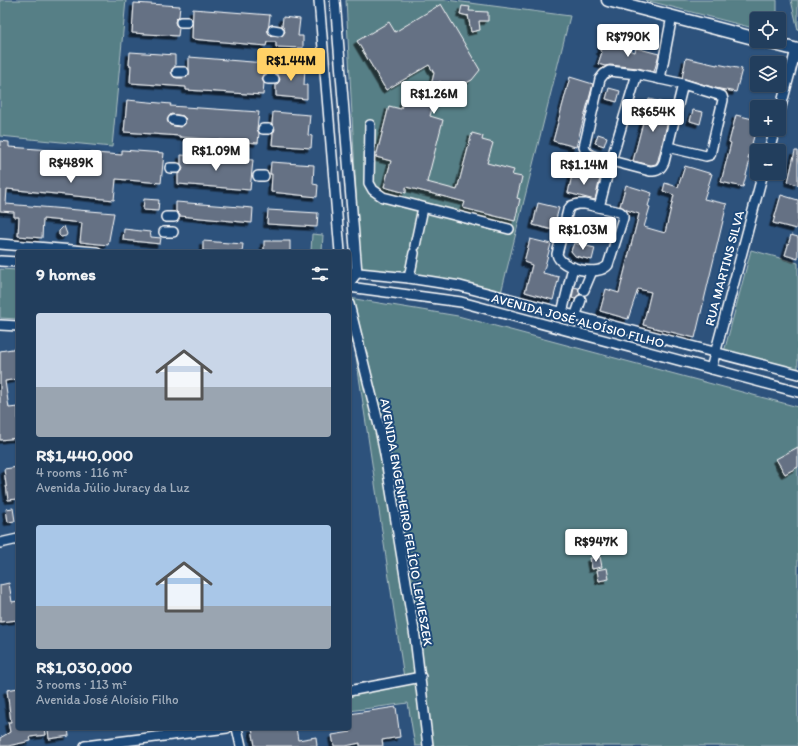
<!DOCTYPE html>
<html lang="en">
<head>
<meta charset="utf-8">
<style>
	:root { --surface:#223e5d; --page:#2a4563; --text:#f1f3f6; --muted:#a2aebc; --line:#3f5772; --accent:#ffd166 }
	body { margin:0; font-family:Itim,sans-serif; background:var(--page); color:var(--text); height:100vh; display:flex; flex-direction:column; font-size:15px; white-space:nowrap }
	* { box-sizing:border-box; margin:0 }
	p { font-size:13px; color:var(--muted) }
	.icon { flex:none; width:22px; height:22px; fill:none; stroke:currentColor; stroke-width:2; stroke-linecap:round; stroke-linejoin:round }
	.map { position:relative; flex:1; overflow:hidden }
	.details { position:absolute; left:16px; top:250px; width:335px; height:480px; display:flex; flex-direction:column; background:var(--surface); border-radius:4px; box-shadow:0 1px 3px #0004,0 0 0 1px var(--line) }
	.details>* { flex:none }
	.controls { position:absolute; left:750px; top:12px; display:grid; gap:8px }
	.controls a { display:grid; place-items:center; width:36px; height:36px; border-radius:4px; background:var(--surface); box-shadow:0 1px 3px #0004,0 0 0 1px var(--line); font-size:20px }
	.price { position:absolute; translate:-50% -34px; padding:0 9px; border-radius:4px; background:#fff; color:#222; font-size:13px; line-height:26px; filter:drop-shadow(0 1px 2px #0008) }
	.price::after { content:''; position:absolute; left:50%; top:24px; width:12px; height:9px; margin-left:-6px; background:inherit; clip-path:polygon(0 0,100% 0,50% 100%) }
	.price.active { background:var(--accent); color:#111 }
	ul { padding:0; list-style:none }
	li { display:grid; align-content:center; gap:8px; height:212px; padding:0 20px }
	li span { display:grid; place-items:center; height:124px; border-radius:4px; color:#555 }
	li>.icon { margin-inline-start:auto }
	span .icon { width:72px; height:72px; fill:#fffc; stroke-width:1 }
	li b { font-size:17px }
	h2 { display:flex; justify-content:space-between; align-items:center; height:48px; padding:0 20px; font-size:17px }
	.map>svg:first-child { display:block }
	.green { fill:#577f86; stroke:#abbfc2 }
	.building { fill:#657184; stroke:#fff; fill-rule:evenodd; filter:url(#shadow) }
	.lines { fill:none; stroke-linecap:round; stroke-linejoin:round }
	.minor-casing { stroke:#fff; stroke-width:12 }
	.major-casing { stroke:#fff; stroke-width:15 }
	.minor { stroke:#1f4a7a; stroke-width:9 }
	.major { stroke:#1f4a7a; stroke-width:12 }
	.labels { text-anchor:middle; stroke-width:4; stroke-linejoin:round; paint-order:stroke }
	.street-label { font-size:13px; fill:#fff; stroke:#1f4a7a }
</style>
</head>
<body>
<div class="map">
<svg width="798" height="746" viewBox="0 0 798 746">
	<defs>
		<filter id="shadow"><feDropShadow dx="-3.5" dy="3.5" stdDeviation="0" flood-color="#0009"/></filter>
	</defs>
	<rect width="100%" height="100%" fill="#2d527c"/>
	<filter id="ink" filterUnits="userSpaceOnUse"><feTurbulence type="fractalNoise" baseFrequency=".025" numOctaves="2"/><feDisplacementMap in="SourceGraphic" scale="8" xChannelSelector="R" yChannelSelector="G"/><feConvolveMatrix kernelMatrix="1 2 1 2 8 2 1 2 1" color-interpolation-filters="sRGB"/></filter>
	<g filter="url(#ink)">
		<g class="green">
			<polygon points="0,0 126,0 112,147 0,136"/>
			<polygon points="346,0 447,0 570,16 501,293 360,269"/>
			<polygon points="645,0 777,0 777,19 757,19 757,29"/>
			<polygon points="791,0 798,0 798,30"/>
			<polygon points="312,234 323,235 322,252 311,252"/>
			<polygon points="751,250 798,263 798,371 724,352"/>
			<polygon points="0,269 18,270 18,319 0,318"/>
			<polygon points="349,298 458,316 798,407 798,746 415,746 408,703 349,711 349,686 404,678 354,343 349,343"/>
		</g>
		<g class="building">
			<polygon points="134,3 180,6 179,16 176,19 175,22 176,25 179,28 178,36 132,33"/>
			<polygon points="441,4 480,70 472,80 446,93 440,81 430,116 443,120 427,182 457,190 472,133 483,136 482,140 493,143 487,163 514,170 512,175 522,177 517,198 520,199 515,221 463,208 465,202 406,187 406,193 384,187 391,161 376,157 389,106 401,109 404,98 427,102 434,73 429,65 386,90 357,41 389,22 395,32"/>
			<polygon points="462,6 470,7 469,11 488,12 488,21 479,21 480,30 471,32 468,15 468,16 460,14"/>
			<polygon points="193,9 270,15 268,32 272,36 278,37 281,36 285,32 284,29 282,26 283,17 300,19 298,36 303,36 303,48 276,47 276,42 267,42 266,46 192,39"/>
			<polygon points="602,42 635,52 636,48 659,54 654,72 638,68 610,65 605,66 598,64 602,52 600,51"/>
			<polygon points="130,52 175,55 175,67 172,69 171,72 174,77 177,78 184,78 189,75 189,57 265,63 264,75 262,79 264,83 263,95 186,90 186,87 130,83 131,65 129,65"/>
			<polygon points="686,58 717,65 717,64 742,69 736,92 715,88 682,78"/>
			<polygon points="276,64 305,67 304,85 307,85 307,99 276,96 276,84 279,82 280,79 276,74"/>
			<polygon points="570,77 593,84 576,147 553,141"/>
			<polygon points="609,88 620,91 617,102 606,99"/>
			<polygon points="649,99 672,105 658,160 656,164 651,165 633,161"/>
			<path d="M 127,100 L 171,104 L 170,106 L 259,112 L 257,129 L 259,133 L 258,143 L 180,137 L 180,136 L 124,132 ZM 171,114 L 183,116 L 186,119 L 185,124 L 180,127 L 170,125 L 167,120 Z"/>
			<polygon points="693,110 703,112 700,124 690,121"/>
			<polygon points="273,112 310,115 308,135 312,136 311,148 272,145 273,133 275,129 272,124"/>
			<polygon points="736,115 757,120 757,125 748,159 750,160 743,187 721,182 731,143 729,142"/>
			<polygon points="598,134 607,137 604,146 595,143"/>
			<polygon points="0,141 9,142 9,147 122,155 122,150 164,153 161,183 116,179 114,200 7,189 6,204 114,213 108,245 80,242 82,223 43,219 42,238 18,236 19,217 14,217 14,212 0,211"/>
			<polygon points="795,151 798,151 798,185 788,182"/>
			<polygon points="181,155 253,160 250,190 178,184 178,174 182,171 183,168 181,164"/>
			<polygon points="271,162 314,165 313,184 318,185 317,197 271,192 272,174 270,174"/>
			<polygon points="685,166 712,174 704,199 727,204 695,338 643,325 651,292 638,289 628,319 600,311 606,289 619,293 639,214 627,210 620,206 626,185 652,193 648,206 650,207 644,227 665,233 674,195 663,191 665,183 678,187"/>
			<polygon points="573,171 600,178 595,200 568,193"/>
			<polygon points="781,195 798,200 798,222 796,229 773,223"/>
			<polygon points="144,199 159,200 158,211 143,210"/>
			<polygon points="176,202 253,208 252,223 180,216 179,214 176,211"/>
			<polygon points="538,203 559,208 553,230 533,225"/>
			<polygon points="268,210 318,213 317,227 267,224"/>
			<polygon points="64,226 67,234 66,236 61,237 59,235 59,231"/>
			<polygon points="124,229 150,232 151,237 161,238 160,244 123,240"/>
			<polygon points="791,235 798,237 798,259 785,255"/>
			<polygon points="530,239 551,244 543,273 559,277 553,300 525,292 532,265 524,262"/>
			<polygon points="203,241 243,244 242,252 203,251"/>
			<rect x="264" y="241" width="26" height="11"/>
			<polygon points="574,243 595,248 592,260 575,256 571,251"/>
			<polygon points="574,287 578,288 580,294 575,299 572,298"/>
			<polygon points="18,348 18,379 5,381 9,408 18,407 18,438 0,440 0,351"/>
			<polygon points="798,447 798,467 785,474 776,459"/>
			<polygon points="18,467 18,499 8,500 4,469"/>
			<polygon points="13,508 15,521 8,522 6,509"/>
			<polygon points="600,557 602,567 592,569 590,558"/>
			<polygon points="607,568 609,579 599,581 597,570"/>
			<polygon points="9,583 12,602 18,601 18,620 0,622 0,585"/>
			<polygon points="18,688 18,728 45,728 46,735 30,737 31,741 8,746 0,746 0,738 10,732 8,722 11,722 7,690"/>
			<polygon points="396,707 400,737 382,740 383,746 360,746 360,743 346,746 334,746 332,735 351,732 349,714"/>
			<polygon points="55,728 68,728 69,736 49,739 48,729"/>
			<polygon points="252,728 296,728 298,740 316,737 317,746 255,746"/>
		</g>
		<g class="lines">
			<g class="minor-casing">
				<g id="minor">
					<polyline points="319,0 340,252"/>
					<polyline points="335,0 357,273 349,283"/>
					<polyline points="181,22 187,22"/>
					<polyline points="273,30 279,31"/>
					<polyline points="177,72 184,72"/>
					<polyline points="268,79 274,79"/>
					<polyline points="660,79 672,16"/>
					<polyline points="779,114 796,50"/>
					<polyline points="173,120 180,121"/>
					<polyline points="370,125 369,183 373,190 383,197 509,229"/>
					<polyline points="263,129 269,129"/>
					<path d="M 668,147 L 706,156 L 710,155 L 723,100 L 722,96 L 683,84 L 637,74 L 609,71 L 604,74 L 600,79 L 584,147 C 586,154 590,155 596,157 L 650,171 C 658,171 661,169 664,162 L 683,84"/>
					<polyline points="769,151 775,129"/>
					<polyline points="170,168 177,168"/>
					<polyline points="258,176 264,176"/>
					<path d="M 578,204 L 585,204 L 620,212 L 623,215 L 623,218 L 608,265 C 599,277 560,269 557,254 L 568,210 L 571,206 Z"/>
					<polyline points="599,207 611,161 637,74"/>
					<polyline points="166,217 174,217"/>
					<polyline points="164,232 173,232"/>
					<polyline points="0,244 97,252"/>
					<polyline points="415,246 423,208"/>
					<polyline points="0,261 18,262"/>
					<polyline points="349,272 409,278 460,286 798,374"/>
					<polyline points="409,278 414,253"/>
					<polyline points="349,287 461,302 798,392"/>
					<polyline points="584,290 592,271"/>
					<polyline points="349,304 381,434 385,454 415,637 428,746"/>
					<polyline points="562,313 573,267"/>
					<polyline points="575,317 581,300"/>
					<polyline points="0,325 18,326"/>
					<polyline points="711,369 763,173"/>
					<polyline points="0,543 18,539"/>
					<polyline points="349,691 421,677"/>
					<polyline points="237,728 241,746"/>
					<polyline points="85,746 227,728"/>
				</g>
			</g>
			<g class="major-casing">
				<g id="major">
					<polyline points="608,0 757,39"/>
					<polyline points="763,41 798,50"/>
				</g>
			</g>
			<use href="#minor" class="minor"/>
			<use href="#major" class="major"/>
		</g>
	</g>
	<g class="labels">
		<g class="street-label">
			<text transform="translate(724 268) rotate(-75)" y="5">RUA MARTINS SILVA</text>
			<text transform="translate(578 320) rotate(15)" y="5">AVENIDA JOSÉ ALOÍSIO FILHO</text>
			<text transform="translate(407 522) rotate(80)" y="5">AVENIDA ENGENHEIRO FELÍCIO LEMIESZEK</text>
		</g>
	</g>
</svg>
<div class="controls">
<a><svg class="icon" aria-label="locate" viewBox="0 0 24 24"><circle cx="12" cy="12" r="6"/><path d="M12 2v4M12 18v4M2 12h4M18 12h4"/></svg></a>
<a><svg class="icon" aria-label="layers" viewBox="0 0 24 24"><path d="M12 4l9 5-9 5-9-5zM3 14l9 5 9-5"/></svg></a>
<a>+</a>
<a>−</a>
</div>
<b class="price" style="left:628px;top:58px">R$790K</b>
<b class="price active" style="left:291px;top:82px">R$1.44M</b>
<b class="price" style="left:434px;top:115px">R$1.26M</b>
<b class="price" style="left:653px;top:133px">R$654K</b>
<b class="price" style="left:216px;top:172px">R$1.09M</b>
<b class="price" style="left:71px;top:184px">R$489K</b>
<b class="price" style="left:584px;top:186px">R$1.14M</b>
<b class="price" style="left:583px;top:251px">R$1.03M</b>
<b class="price" style="left:596px;top:563px">R$947K</b>
<section class="details">
<h2>9 homes<svg class="icon" aria-label="filters" viewBox="0 0 24 24"><path d="M4 7h16M4 17h16"/><circle cx="9" cy="7" r="2"/><circle cx="15" cy="17" r="2"/></svg></h2>
<ul>
<li><span style="background:linear-gradient(#c9d6e8 60%,#9aa5b1 0)"><svg class="icon" aria-label="home" viewBox="0 0 24 24"><path d="M3 11l9-7 9 7M6 9v11h12V9"/></svg></span><div><b>R$1,440,000</b><p>4 rooms · 116 m²</p><p>Avenida Júlio Juracy da Luz</p></div></li>
<li><span style="background:linear-gradient(#a9c7e8 65%,#9aa5b1 0)"><svg class="icon" aria-label="home" viewBox="0 0 24 24"><path d="M3 11l9-7 9 7M6 9v11h12V9"/></svg></span><div><b>R$1,030,000</b><p>3 rooms · 113 m²</p><p>Avenida José Aloísio Filho</p></div></li>
</ul>
</section>
</div>
</body>
</html>
